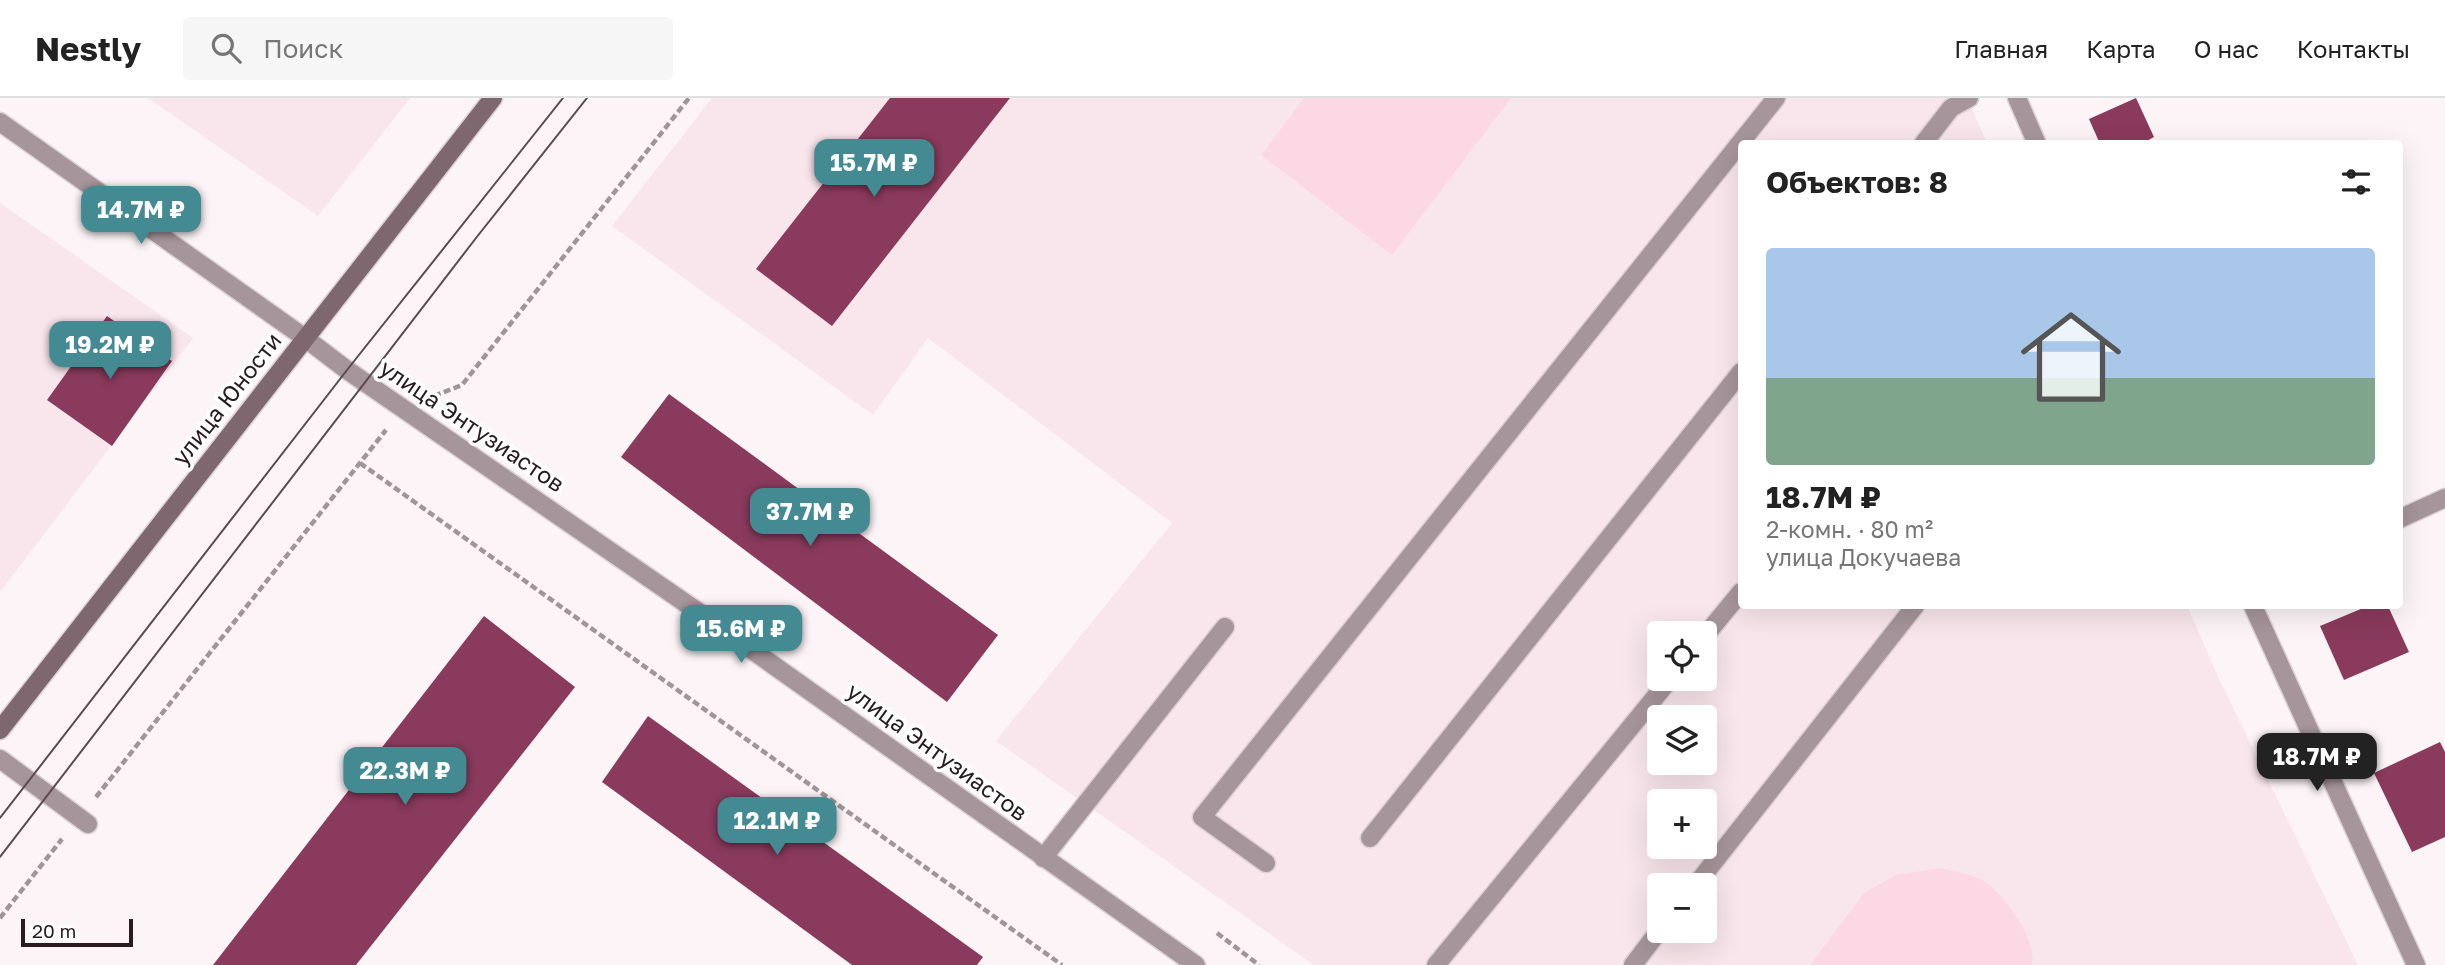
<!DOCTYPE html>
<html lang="ru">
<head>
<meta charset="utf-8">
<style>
	:root { --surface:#fff; --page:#f6f6f6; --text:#222; --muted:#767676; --line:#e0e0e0; --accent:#438a93 }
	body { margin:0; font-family:"Golos Text",sans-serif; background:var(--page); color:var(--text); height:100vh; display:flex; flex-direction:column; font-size:26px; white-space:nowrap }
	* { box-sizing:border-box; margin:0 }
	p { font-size:23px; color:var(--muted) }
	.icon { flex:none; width:38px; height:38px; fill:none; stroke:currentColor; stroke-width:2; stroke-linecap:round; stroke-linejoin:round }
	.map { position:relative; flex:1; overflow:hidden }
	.details { position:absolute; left:1738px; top:42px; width:665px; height:469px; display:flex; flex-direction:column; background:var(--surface); border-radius:7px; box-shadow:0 7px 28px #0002 }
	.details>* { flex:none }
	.tools { position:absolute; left:1647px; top:523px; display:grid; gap:14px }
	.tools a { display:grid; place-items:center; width:70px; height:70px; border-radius:7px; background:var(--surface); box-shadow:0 7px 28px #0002; font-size:35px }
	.scale { position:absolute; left:21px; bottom:18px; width:112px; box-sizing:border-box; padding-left:7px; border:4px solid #291b20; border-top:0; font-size:19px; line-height:24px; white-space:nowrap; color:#291b20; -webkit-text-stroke:5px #fff; paint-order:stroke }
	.price { position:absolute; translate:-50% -60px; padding:0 16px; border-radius:14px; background:var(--accent); color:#fff; font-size:23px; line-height:46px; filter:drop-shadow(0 2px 4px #0008) }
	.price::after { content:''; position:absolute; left:50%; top:42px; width:21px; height:16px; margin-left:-10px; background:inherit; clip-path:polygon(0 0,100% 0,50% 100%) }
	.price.active { background:#222; color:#fff }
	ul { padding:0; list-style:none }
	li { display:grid; align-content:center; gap:14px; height:371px; padding:0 28px }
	li span { display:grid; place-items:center; height:217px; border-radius:7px; color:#555 }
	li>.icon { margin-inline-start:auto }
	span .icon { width:126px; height:126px; fill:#fffc; stroke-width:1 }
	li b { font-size:30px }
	h2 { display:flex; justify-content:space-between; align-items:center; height:84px; padding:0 28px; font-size:30px }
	header { display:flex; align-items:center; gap:42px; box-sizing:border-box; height:98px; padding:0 35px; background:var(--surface); border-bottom:2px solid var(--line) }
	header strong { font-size:33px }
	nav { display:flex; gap:38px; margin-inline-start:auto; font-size:24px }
	.search { width:490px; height:63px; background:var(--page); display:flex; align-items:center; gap:18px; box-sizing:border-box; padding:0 24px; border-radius:7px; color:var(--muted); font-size:26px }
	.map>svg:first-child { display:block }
	.built { fill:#f9e6ec; fill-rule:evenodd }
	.green { fill:#fcd8e4 }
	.building { fill:#8a3a5c }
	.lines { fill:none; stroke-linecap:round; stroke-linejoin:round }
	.service-casing { stroke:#dad1d5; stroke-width:21 }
	.minor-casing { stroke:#dad1d5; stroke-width:21 }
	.tertiary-casing { stroke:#dad1d5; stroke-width:21 }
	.secondary-casing { stroke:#dad1d5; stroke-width:21 }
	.path { stroke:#a0969a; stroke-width:4.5; stroke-dasharray:7 3.5; stroke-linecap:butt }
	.service { stroke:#a6959a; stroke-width:18 }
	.minor { stroke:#a6959a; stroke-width:18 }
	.tertiary { stroke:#a6959a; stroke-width:18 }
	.secondary { stroke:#7e676f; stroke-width:18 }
	.tram { stroke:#594c51; stroke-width:2 }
	.labels { text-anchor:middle; stroke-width:7; stroke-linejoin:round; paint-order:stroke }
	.street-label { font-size:23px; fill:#291b20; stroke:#fff }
</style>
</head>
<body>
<header>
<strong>Nestly</strong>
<div class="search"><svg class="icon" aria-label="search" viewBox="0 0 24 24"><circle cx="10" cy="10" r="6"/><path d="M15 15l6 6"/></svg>Поиск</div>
<nav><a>Главная</a><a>Карта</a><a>О нас</a><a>Контакты</a></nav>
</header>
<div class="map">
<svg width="2445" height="867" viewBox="0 0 2445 867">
	<rect width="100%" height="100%" fill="#fcf4f7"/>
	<g class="built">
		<polygon points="148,0 410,0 318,118"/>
		<path d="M 712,0 L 1967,0 L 1987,45 L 1741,46 L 1741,508 L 2187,508 L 2220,583 L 2358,867 L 1314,867 L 996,643 L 1172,425 L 928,240 L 873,317 L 612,128 ZM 1659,536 L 1704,536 L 1704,581 L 1659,581 ZM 1659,620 L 1704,620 L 1704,665 L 1659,665 ZM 1659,704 L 1704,704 L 1704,749 L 1659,749 ZM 1659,788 L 1704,788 L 1704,833 L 1659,833 Z"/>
		<polygon points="0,105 193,240 0,494"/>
	</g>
	<g class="green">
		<polygon points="1304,0 1511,0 1392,157 1261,57"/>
		<path d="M 1941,770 C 1954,774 1973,776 1984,783 C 2005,798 2037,840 2032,867 L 1810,867 L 1864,795 L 1896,777 Z"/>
	</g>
	<g class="building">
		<polygon points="890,0 1010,0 832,228 756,171"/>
		<polygon points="2136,0 2154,39 2141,46 2100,46 2089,21"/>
		<polygon points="107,218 172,263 112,348 47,302"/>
		<polygon points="669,296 998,537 947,604 621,359"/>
		<polygon points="2368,508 2388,508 2409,554 2344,582 2320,528"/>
		<polygon points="484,518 575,589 356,867 213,867"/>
		<polygon points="648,618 983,859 977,867 852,867 602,684"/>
		<polygon points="2440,644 2445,654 2445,739 2412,754 2374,675"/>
	</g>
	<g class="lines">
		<g class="service-casing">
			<g id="service">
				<polyline points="1923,46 1951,10 1969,0"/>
				<polyline points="1704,539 1741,494"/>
				<polyline points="0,661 88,726"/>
				<polyline points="1370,740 1741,274"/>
				<polyline points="1043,760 1225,529"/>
				<polyline points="1266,765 1202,719 1776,0"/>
				<polyline points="1695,788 1915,508"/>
				<polyline points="1436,867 1670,581"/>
				<polyline points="1633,867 1659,833"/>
			</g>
		</g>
		<g class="minor-casing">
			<g id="minor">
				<polyline points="2017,0 2037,46"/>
				<polyline points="0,24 305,240"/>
				<polyline points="2399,421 2445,400"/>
				<polyline points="2253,508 2416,867"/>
			</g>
		</g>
		<g class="tertiary-casing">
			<polyline id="tertiary" points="305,240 347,272 697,513 1196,867"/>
		</g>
		<g class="secondary-casing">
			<polyline id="secondary" points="0,632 493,0"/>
		</g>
		<g class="path">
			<polyline points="434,298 462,287 689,0"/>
			<polyline points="360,365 1062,867"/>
			<polyline points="96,699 386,332"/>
			<polyline points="0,820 62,741"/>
			<polyline points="1217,835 1259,867"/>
		</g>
		<use href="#service" class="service"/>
		<use href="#minor" class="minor"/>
		<use href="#tertiary" class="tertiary"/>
		<use href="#secondary" class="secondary"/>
		<g class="tram">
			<polyline points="0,720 347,272 563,0"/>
			<polyline points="0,759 476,140 587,0"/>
		</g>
	</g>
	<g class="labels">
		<g class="street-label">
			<text transform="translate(227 301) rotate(-52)" y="8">улица Юности</text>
			<text transform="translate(472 328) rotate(34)" y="8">улица Энтузиастов</text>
			<text transform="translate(937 654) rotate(36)" y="8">улица Энтузиастов</text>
		</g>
	</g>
</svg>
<div class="tools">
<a><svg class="icon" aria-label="locate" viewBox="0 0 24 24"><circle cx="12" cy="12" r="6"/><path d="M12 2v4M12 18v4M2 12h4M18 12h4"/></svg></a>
<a><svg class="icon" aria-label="layers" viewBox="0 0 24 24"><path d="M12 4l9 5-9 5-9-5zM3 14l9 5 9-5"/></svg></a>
<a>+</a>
<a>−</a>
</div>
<div class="scale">20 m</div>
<b class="price" style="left:874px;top:101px">15.7M ₽</b>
<b class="price" style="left:141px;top:148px">14.7M ₽</b>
<b class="price" style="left:110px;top:283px">19.2M ₽</b>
<b class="price" style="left:810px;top:450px">37.7M ₽</b>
<b class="price" style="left:741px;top:567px">15.6M ₽</b>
<b class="price active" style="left:2317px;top:695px">18.7M ₽</b>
<b class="price" style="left:405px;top:709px">22.3M ₽</b>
<b class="price" style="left:777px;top:759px">12.1M ₽</b>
<section class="details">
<h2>Объектов: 8<svg class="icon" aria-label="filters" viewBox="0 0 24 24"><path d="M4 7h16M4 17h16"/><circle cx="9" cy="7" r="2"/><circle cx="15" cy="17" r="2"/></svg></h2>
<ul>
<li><span style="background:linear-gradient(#a9c7e8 60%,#7fa58c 0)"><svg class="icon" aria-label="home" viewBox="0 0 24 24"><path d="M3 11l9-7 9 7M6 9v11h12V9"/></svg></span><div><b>18.7M ₽</b><p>2-комн. · 80 m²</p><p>улица Докучаева</p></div></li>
</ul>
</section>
</div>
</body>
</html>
